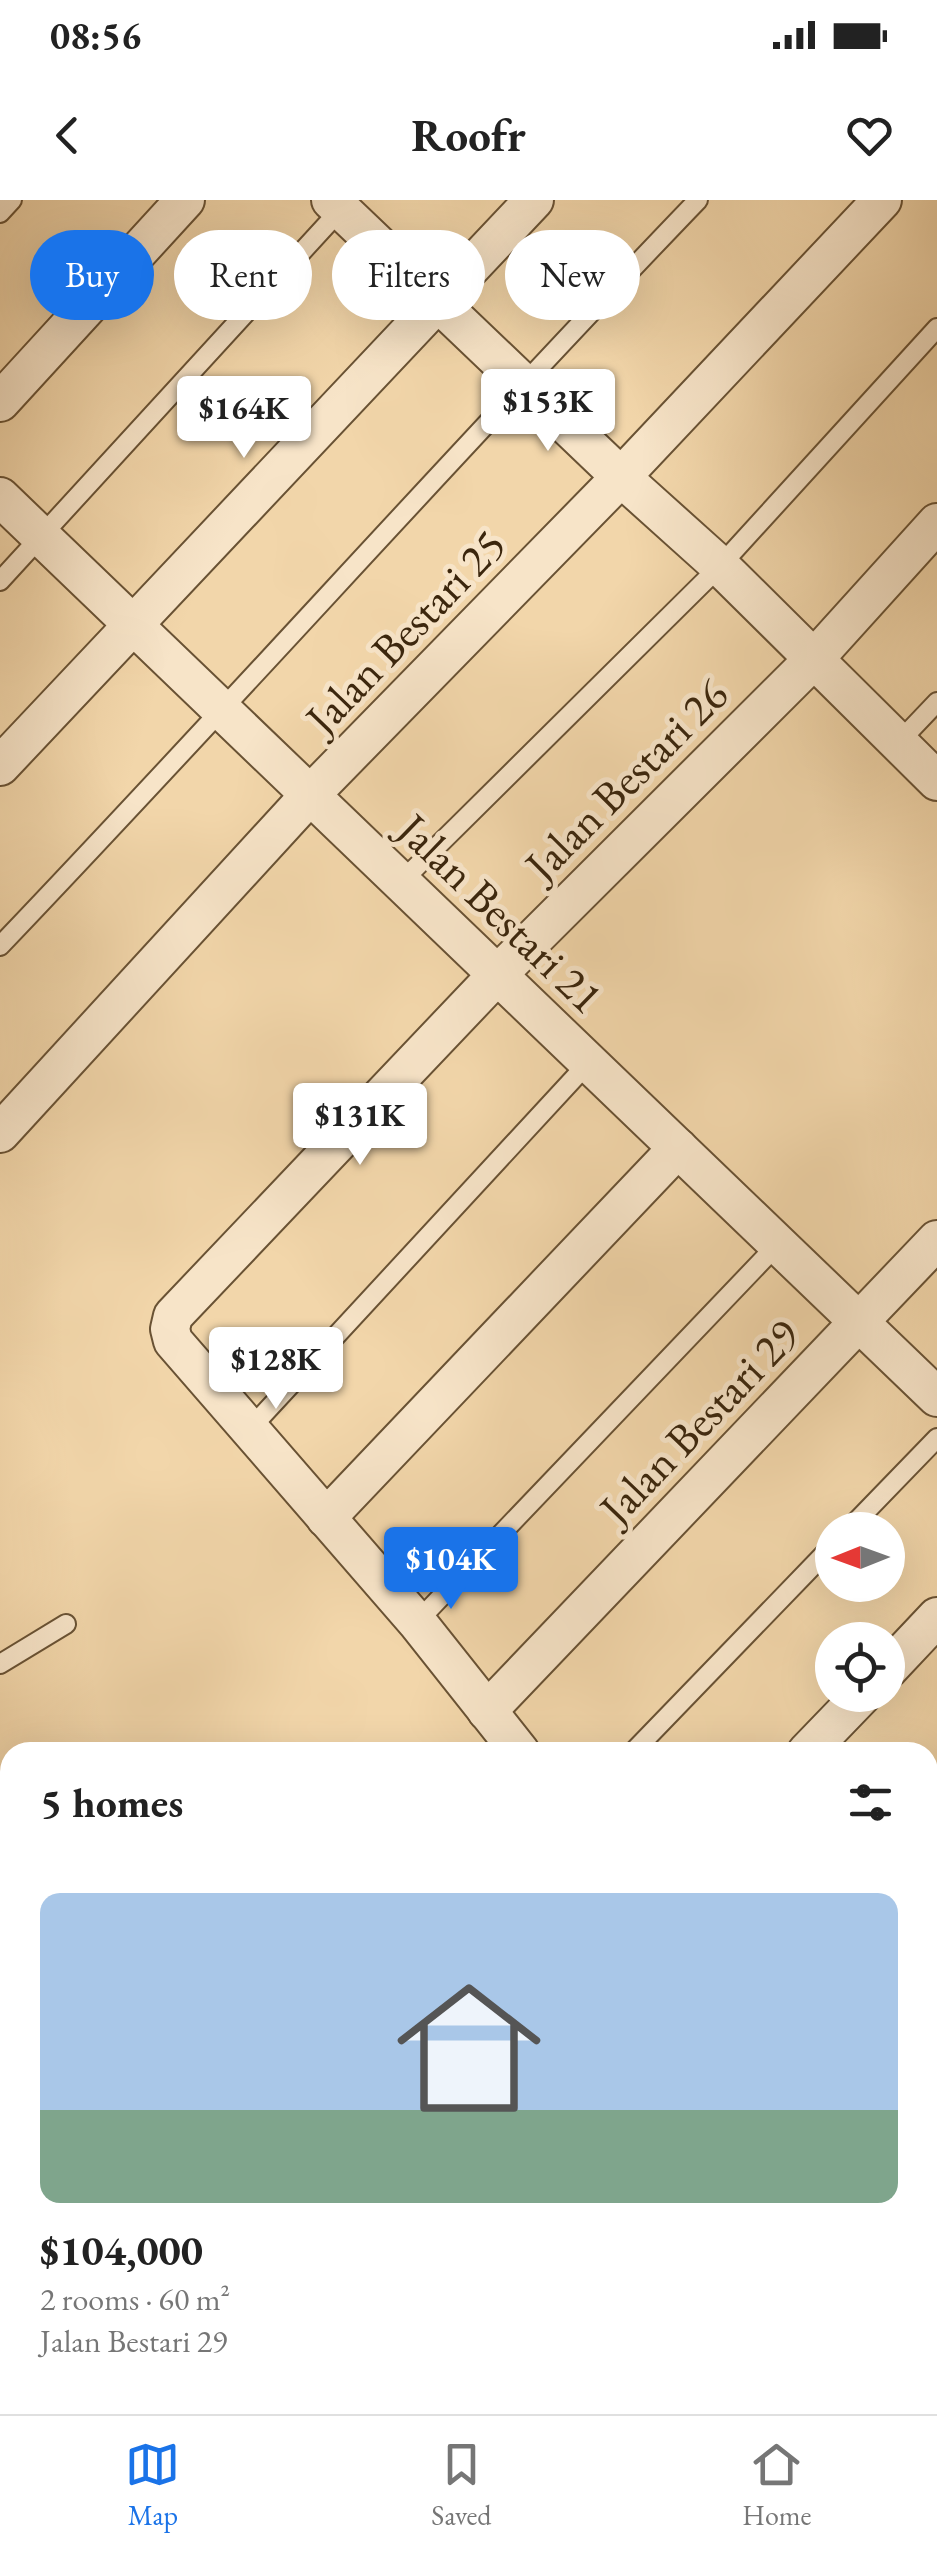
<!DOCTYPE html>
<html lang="en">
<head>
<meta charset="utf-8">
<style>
	:root { --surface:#fff; --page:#f2f2f2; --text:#222; --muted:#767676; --line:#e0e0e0; --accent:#1a73e8 }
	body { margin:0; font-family:"EB Garamond",serif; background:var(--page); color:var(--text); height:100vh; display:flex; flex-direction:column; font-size:38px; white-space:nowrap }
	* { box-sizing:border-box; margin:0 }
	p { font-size:32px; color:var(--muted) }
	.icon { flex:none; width:55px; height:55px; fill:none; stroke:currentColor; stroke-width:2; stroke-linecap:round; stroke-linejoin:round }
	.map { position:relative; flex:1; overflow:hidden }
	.drawer { position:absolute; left:0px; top:1542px; width:938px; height:672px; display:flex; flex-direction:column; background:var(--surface); border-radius:30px 30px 0 0; box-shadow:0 10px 40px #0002 }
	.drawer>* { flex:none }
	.top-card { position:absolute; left:30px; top:30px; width:878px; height:90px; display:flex; gap:20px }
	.needle { width:65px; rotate:269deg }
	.buttons { position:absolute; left:815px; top:1312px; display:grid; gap:20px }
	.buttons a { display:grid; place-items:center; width:90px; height:90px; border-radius:50%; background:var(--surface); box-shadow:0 10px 40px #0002; font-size:50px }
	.price { position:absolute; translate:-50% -85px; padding:0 22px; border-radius:10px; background:#fff; color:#222; font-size:32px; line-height:65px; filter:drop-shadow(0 2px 5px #0008) }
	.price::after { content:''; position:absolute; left:50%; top:60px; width:30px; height:22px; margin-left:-15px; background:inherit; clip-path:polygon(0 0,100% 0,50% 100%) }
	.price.current { background:var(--accent); color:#fff }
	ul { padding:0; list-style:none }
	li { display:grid; align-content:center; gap:20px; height:530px; padding:0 40px }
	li+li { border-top:2px solid var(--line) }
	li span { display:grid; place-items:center; height:310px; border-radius:20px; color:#555 }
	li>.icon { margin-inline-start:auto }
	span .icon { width:180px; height:180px; fill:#fffc; stroke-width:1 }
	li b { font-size:42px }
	h2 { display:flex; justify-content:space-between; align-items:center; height:120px; padding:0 40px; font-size:42px }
	.chip { padding:0 35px; border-radius:45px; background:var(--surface); box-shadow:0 10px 40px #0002; font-size:35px; line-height:90px }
	.chip.current { background:var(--accent); color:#fff }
	.status { display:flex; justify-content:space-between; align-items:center; height:70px; padding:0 50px; background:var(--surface); direction:ltr }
	.status svg { height:28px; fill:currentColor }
	header { display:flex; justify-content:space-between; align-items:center; height:130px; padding:0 40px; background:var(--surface); font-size:45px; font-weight:700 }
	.menu { display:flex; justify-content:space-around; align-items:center; height:140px; border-top:2px solid var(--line); background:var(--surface); font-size:28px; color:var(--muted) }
	.menu a { display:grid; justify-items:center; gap:5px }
	.menu .current { color:var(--accent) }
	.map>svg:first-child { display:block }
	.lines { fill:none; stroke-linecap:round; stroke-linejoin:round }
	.service-casing { stroke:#695234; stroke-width:22 }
	.minor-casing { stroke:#695234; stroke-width:42 }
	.service { stroke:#f7e4c8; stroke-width:18 }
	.minor { stroke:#f7e4c8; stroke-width:38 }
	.labels { text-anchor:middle; stroke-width:10; stroke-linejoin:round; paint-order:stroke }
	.street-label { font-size:45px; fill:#3b260d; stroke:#f7e4c8 }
</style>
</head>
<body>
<div class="status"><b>08:56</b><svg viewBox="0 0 49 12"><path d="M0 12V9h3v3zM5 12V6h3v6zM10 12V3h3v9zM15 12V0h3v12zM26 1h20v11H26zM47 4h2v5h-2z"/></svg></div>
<header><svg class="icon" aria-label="back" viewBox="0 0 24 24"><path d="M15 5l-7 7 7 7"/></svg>Roofr<svg class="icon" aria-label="heart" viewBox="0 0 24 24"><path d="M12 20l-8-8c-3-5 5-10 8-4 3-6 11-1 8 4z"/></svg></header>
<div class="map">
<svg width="937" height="2214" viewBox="0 0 937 2214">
	<rect width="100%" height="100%" fill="#f2d6aa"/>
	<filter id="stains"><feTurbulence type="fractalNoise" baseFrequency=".002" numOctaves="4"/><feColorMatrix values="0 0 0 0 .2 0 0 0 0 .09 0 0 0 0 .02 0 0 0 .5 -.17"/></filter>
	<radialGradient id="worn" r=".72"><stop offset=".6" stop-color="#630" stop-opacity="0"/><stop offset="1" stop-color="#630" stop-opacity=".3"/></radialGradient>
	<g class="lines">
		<g class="service-casing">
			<g id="service">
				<polyline points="0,13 12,0"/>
				<polyline points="0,381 342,8"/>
				<polyline points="898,543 937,502"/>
				<polyline points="401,682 720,366 937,128"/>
				<path d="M 0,746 C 235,500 462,245 698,0"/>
				<polyline points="248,1231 589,862"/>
				<polyline points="848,1330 937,1238"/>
				<polyline points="417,1422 777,1045"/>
				<polyline points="0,1464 66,1424"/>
				<polyline points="633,1552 832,1346"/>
				<polyline points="928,1612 937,1602"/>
				<polyline points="0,1709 10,1709"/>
			</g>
		</g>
		<g class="minor-casing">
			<g id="minor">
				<polyline points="331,0 621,277 720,366 937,581"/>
				<polyline points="0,202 185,0"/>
				<polyline points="0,297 937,1197"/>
				<polyline points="0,566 534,0"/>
				<polyline points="0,933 310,595 621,277 882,0"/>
				<polyline points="326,1318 678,948"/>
				<polyline points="888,1469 937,1417"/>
				<polyline points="487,1511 937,1040"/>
				<polyline points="520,1552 417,1422 173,1141 170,1129 173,1116 497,775 814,459 937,323"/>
				<polyline points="807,1552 862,1495"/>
				<polyline points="928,1782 937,1772"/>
				<polyline points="0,2034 10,2045"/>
				<polyline points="164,2205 172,2214"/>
			</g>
		</g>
		<use href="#service" class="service"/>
		<use href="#minor" class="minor"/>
	</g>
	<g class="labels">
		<g class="street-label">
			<text transform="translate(405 431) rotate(-46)" y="16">Jalan Bestari 25</text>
			<text transform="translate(626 579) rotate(-45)" y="16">Jalan Bestari 26</text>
			<text transform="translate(501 713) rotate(44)" y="16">Jalan Bestari 21</text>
			<text transform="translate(699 1221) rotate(-46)" y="16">Jalan Bestari 29</text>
		</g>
	</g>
	<rect width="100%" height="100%" filter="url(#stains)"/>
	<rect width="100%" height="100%" fill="url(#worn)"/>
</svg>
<div class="buttons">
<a><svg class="needle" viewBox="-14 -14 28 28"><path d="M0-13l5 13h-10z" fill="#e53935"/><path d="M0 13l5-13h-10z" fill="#767676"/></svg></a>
<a><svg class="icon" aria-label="locate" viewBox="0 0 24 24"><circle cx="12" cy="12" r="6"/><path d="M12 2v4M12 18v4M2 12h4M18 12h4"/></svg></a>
</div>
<b class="price" style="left:548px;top:254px">$153K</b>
<b class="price" style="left:244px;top:261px">$164K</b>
<b class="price" style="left:360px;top:968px">$131K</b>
<b class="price" style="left:276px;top:1212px">$128K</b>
<b class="price current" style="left:451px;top:1412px">$104K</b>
<div class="top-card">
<a class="chip current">Buy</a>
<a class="chip">Rent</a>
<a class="chip">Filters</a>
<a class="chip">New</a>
</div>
<section class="drawer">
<h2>5 homes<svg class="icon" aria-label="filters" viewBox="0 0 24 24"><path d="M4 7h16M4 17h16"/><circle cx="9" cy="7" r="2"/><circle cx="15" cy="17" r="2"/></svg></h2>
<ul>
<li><span style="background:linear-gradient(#a9c7e8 70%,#7fa58c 0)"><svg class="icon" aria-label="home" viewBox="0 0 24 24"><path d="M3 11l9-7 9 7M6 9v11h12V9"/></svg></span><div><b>$104,000</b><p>2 rooms · 60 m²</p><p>Jalan Bestari 29</p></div></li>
</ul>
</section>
</div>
<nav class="menu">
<a class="current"><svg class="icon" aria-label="map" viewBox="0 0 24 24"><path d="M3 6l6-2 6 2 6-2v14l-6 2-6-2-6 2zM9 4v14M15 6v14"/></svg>Map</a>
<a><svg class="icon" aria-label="saved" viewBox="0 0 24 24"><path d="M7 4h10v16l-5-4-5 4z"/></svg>Saved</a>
<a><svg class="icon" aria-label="home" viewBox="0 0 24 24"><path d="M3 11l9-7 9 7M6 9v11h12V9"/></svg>Home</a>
</nav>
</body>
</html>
